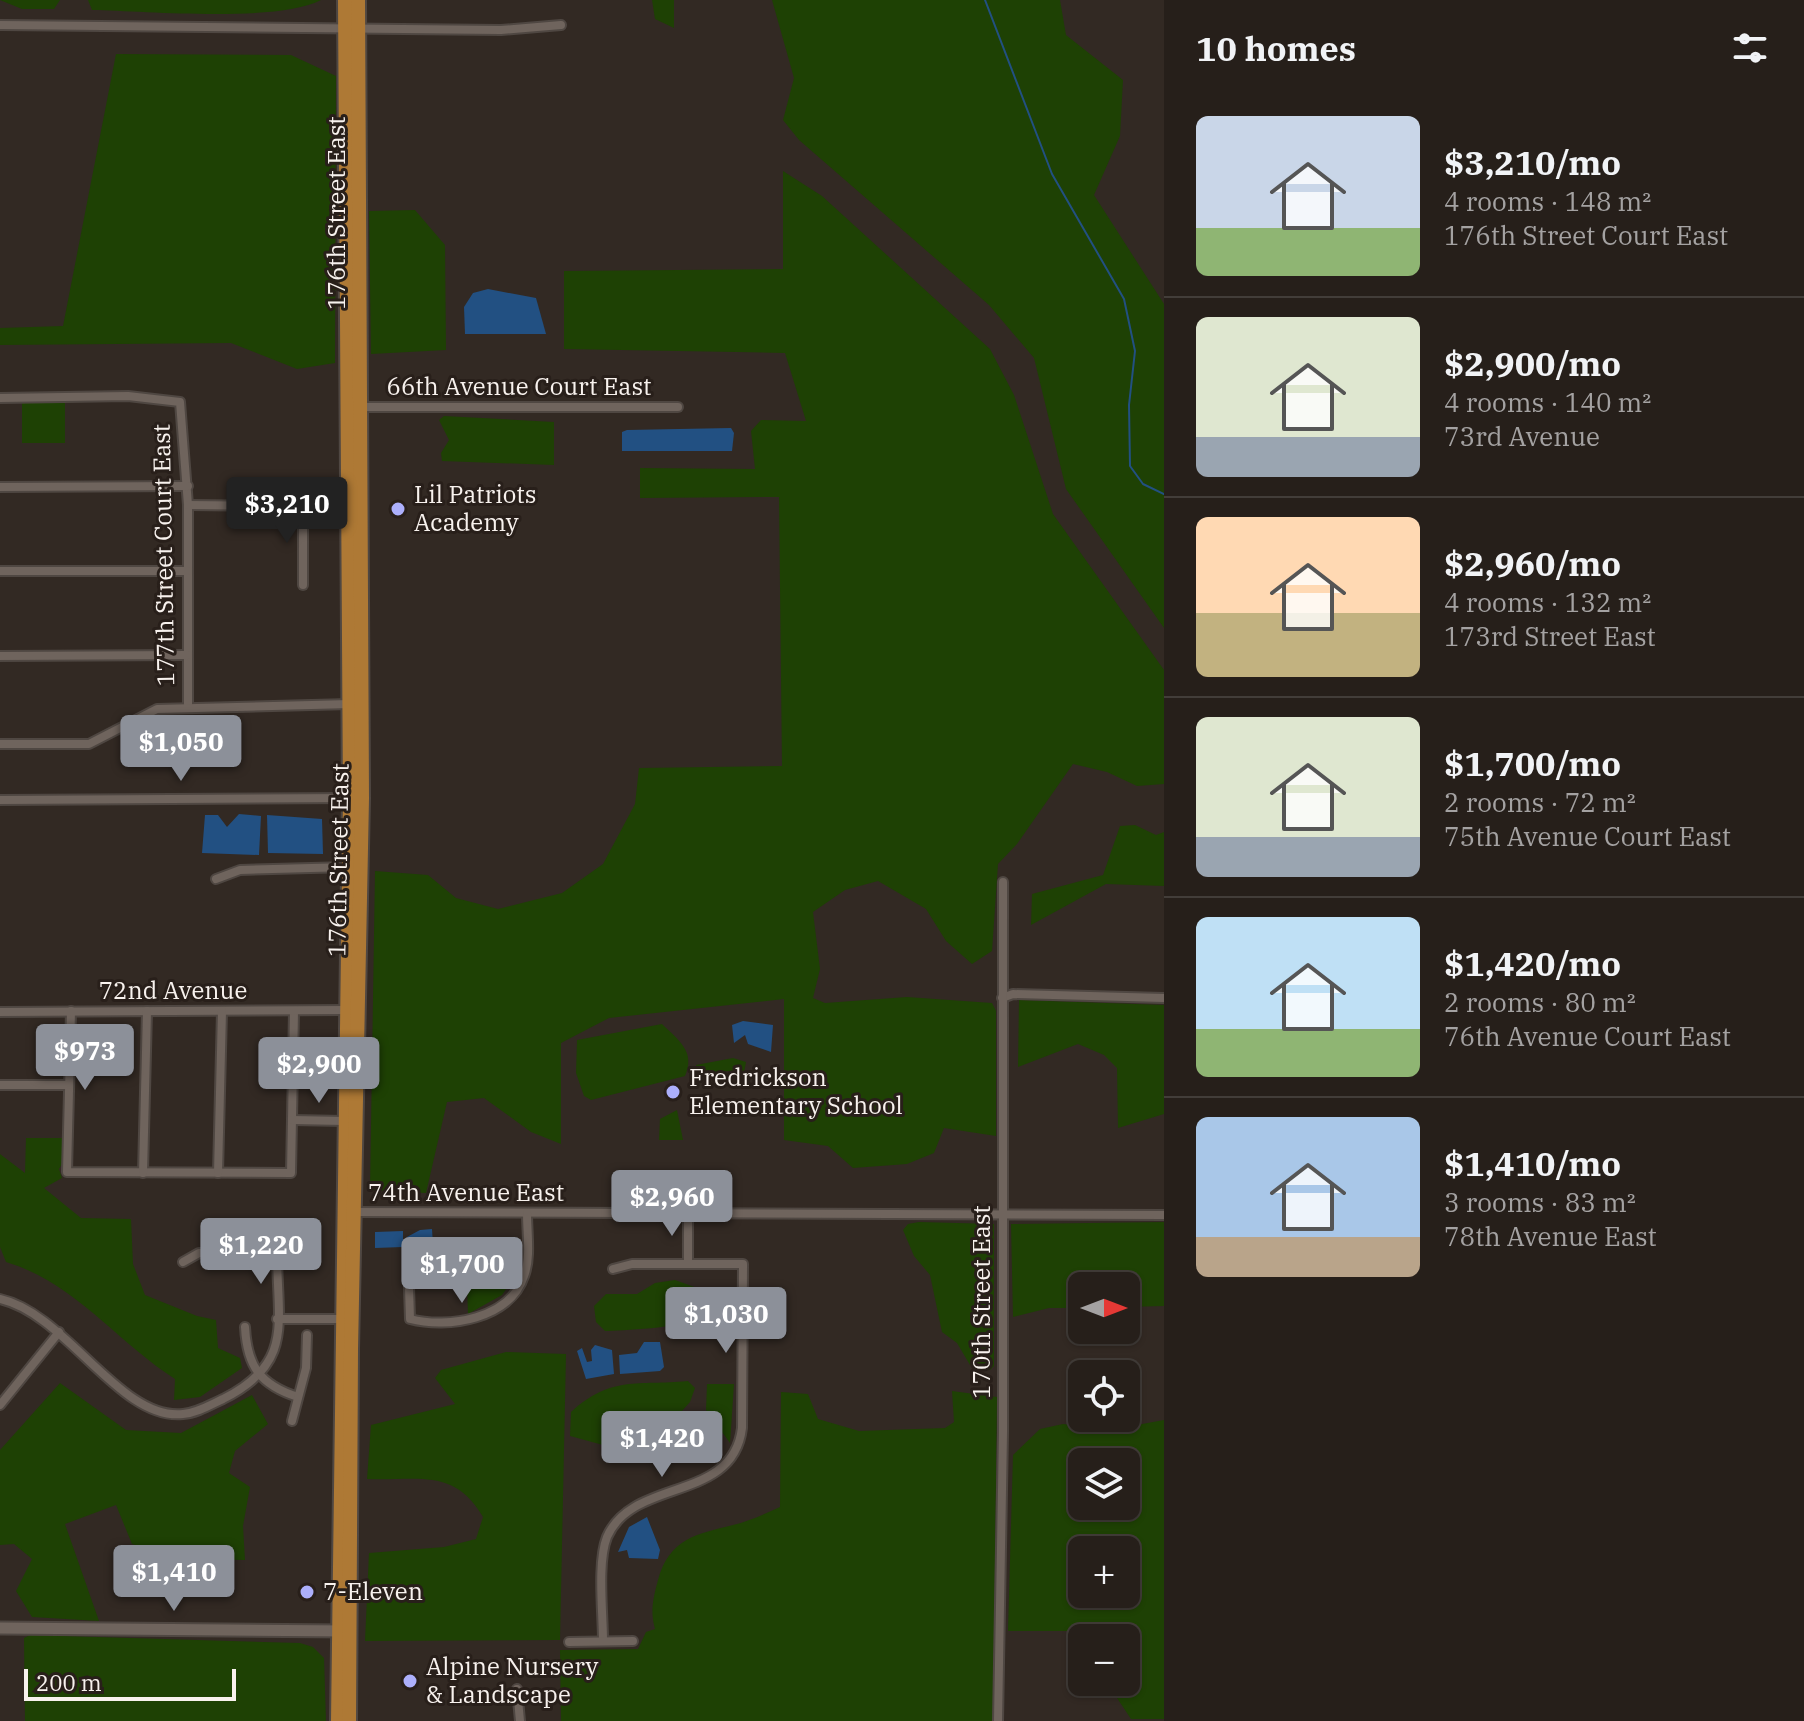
<!DOCTYPE html>
<html lang="en">
<head>
<meta charset="utf-8">
<style>
	:root { --surface:#261f1a; --page:#322c27; --text:#f1f3f6; --muted:#a4a2a2; --line:#423d39; --accent:#8c9099 }
	body { margin:0; font-family:"IBM Plex Serif",serif; background:var(--page); color:var(--text); height:100vh; display:flex; flex-direction:column; font-size:30px; white-space:nowrap }
	* { box-sizing:border-box; margin:0 }
	p { font-size:26px; color:var(--muted) }
	.icon { flex:none; width:44px; height:44px; fill:none; stroke:currentColor; stroke-width:2; stroke-linecap:round; stroke-linejoin:round }
	.map { position:relative; flex:1; overflow:hidden }
	.details { display:flex; flex-direction:column; background:var(--surface); width:640px }
	.details>* { flex:none }
	.needle { width:52px; rotate:90deg }
	.tools { position:absolute; left:1068px; top:1272px; display:grid; gap:16px }
	.tools a { display:grid; place-items:center; width:72px; height:72px; border-radius:12px; background:var(--surface); box-shadow:0 2px 6px #0004,0 0 0 2px var(--line); font-size:40px }
	.scale { position:absolute; left:24px; bottom:20px; width:212px; box-sizing:border-box; padding-left:8px; border:4px solid #f8f2ee; border-top:0; font-size:22px; line-height:28px; white-space:nowrap; color:#f8f2ee; -webkit-text-stroke:6px #281f1a; paint-order:stroke }
	.price { position:absolute; translate:-50% -68px; padding:0 18px; border-radius:8px; background:var(--accent); color:#fff; font-size:26px; line-height:52px; filter:drop-shadow(0 2px 4px #0008) }
	.price::after { content:''; position:absolute; left:50%; top:48px; width:24px; height:18px; margin-left:-12px; background:inherit; clip-path:polygon(0 0,100% 0,50% 100%) }
	.price.on { background:#222; color:#fff }
	ul { padding:0; list-style:none }
	li { display:flex; align-items:center; gap:24px; height:200px; padding:0 32px }
	li+li { border-top:2px solid var(--line) }
	li span { display:grid; place-items:center; flex:none; width:224px; height:160px; border-radius:12px; color:#555 }
	li>.icon { margin-inline-start:auto }
	span .icon { width:96px; height:96px; fill:#fffc; stroke-width:1 }
	li b { font-size:34px }
	h2 { display:flex; justify-content:space-between; align-items:center; height:96px; padding:0 32px; font-size:34px }
	main { display:flex; flex:1; min-height:0 }
	.map>svg:first-child { display:block }
	.green { fill:#1e4104; fill-rule:evenodd }
	.water { fill:#225082 }
	.lines { fill:none; stroke-linecap:round; stroke-linejoin:round }
	.stream { stroke:#225082; stroke-width:2 }
	.minor-casing { stroke:#4f4742; stroke-width:12 }
	.tertiary-casing { stroke:#4f4742; stroke-width:15 }
	.primary-casing { stroke:#4f4742; stroke-width:18 }
	.minor { stroke:#6f645d; stroke-width:8 }
	.tertiary { stroke:#6f645d; stroke-width:11 }
	.primary { stroke:#ae7935; stroke-width:14 }
	.poi-dot { fill:#acaffb; stroke:#281f1a; stroke-width:3 }
	.labels { text-anchor:middle; stroke-width:6; stroke-linejoin:round; paint-order:stroke }
	.street-label { font-size:24px; fill:#f8f2ee; stroke:#281f1a }
	.poi-label { font-size:24px; fill:#f8f2ee; stroke:#281f1a; text-anchor:start }
</style>
</head>
<body>
<main>
<div class="map">
<svg width="1164" height="1721" viewBox="0 0 1164 1721">
	<rect width="100%" height="100%" fill="#322923"/>
	<g class="green">
		<polygon points="0,0 60,0 54,9 22,9"/>
		<path d="M 88,0 L 321,0 C 277,23 147,11 92,10 Z"/>
		<polygon points="652,0 674,0 674,28 655,19"/>
		<polygon points="772,0 1060,0 1066,35 1123,80 1120,136 1094,195 1164,304 1164,628 1066,489 1034,358 989,305 799,140 783,120 794,78"/>
		<polygon points="116,54 291,55 336,76 335,363 297,369 231,343 0,345 0,328 63,326"/>
		<polygon points="783,171 822,196 990,349 1014,395 1053,514 1164,670 1164,784 1137,786 1107,772 1073,764 1017,844 998,864 992,951 972,964 946,941 926,909 878,881 845,890 813,912 820,969 813,998 825,1003 907,997 992,1003 996,1011 996,1136 944,1128 934,1153 907,1164 853,1168 828,1146 784,1140 784,999 609,1018 561,1043 561,1144 531,1132 484,1098 447,1102 426,1193 370,1190 375,871 428,875 456,898 498,909 562,893 603,864 635,804 639,768 782,766 779,497 640,498 640,468 755,469 751,431 761,420 806,421 785,353 564,349 564,271 783,269"/>
		<polygon points="415,210 445,245 446,350 371,354 369,211"/>
		<rect x="22" y="399" width="43" height="44"/>
		<polygon points="444,416 554,422 554,465 442,461 441,453 449,440 439,420"/>
		<polygon points="1135,825 1156,835 1164,832 1164,886 1106,884 1031,925 1032,894 1103,875 1120,826"/>
		<polygon points="1019,1000 1164,1005 1164,1114 1118,1128 1117,1068 1104,1055 1078,1044 1018,1067"/>
		<path d="M 662,1024 C 678,1040 696,1051 685,1076 L 591,1100 L 584,1096 L 576,1073 L 577,1040 Z"/>
		<polygon points="733,1058 746,1062 744,1073 727,1071 699,1077 696,1065"/>
		<polygon points="677,1110 683,1140 659,1140 660,1119"/>
		<path d="M 26,1138 L 63,1138 L 63,1162 L 59,1169 L 62,1178 L 44,1188 L 81,1218 L 131,1219 L 133,1264 L 145,1295 L 197,1316 L 216,1320 L 218,1348 L 240,1358 L 242,1368 L 200,1397 L 174,1400 L 175,1379 C 117,1342 74,1282 6,1262 L 0,1247 L 0,1154 L 25,1173 Z"/>
		<polygon points="919,1222 994,1224 994,1366 990,1370 970,1365 957,1343 942,1332 930,1275 914,1256 903,1230 908,1224"/>
		<polygon points="1164,1222 1164,1306 1126,1307 1126,1286 1082,1286 1082,1308 1049,1308 1013,1317 1011,1224"/>
		<polygon points="466,1257 486,1257 487,1274 517,1274 502,1295 468,1314"/>
		<path d="M 675,1280 L 697,1288 L 705,1298 C 703,1308 703,1315 694,1320 C 683,1327 620,1331 605,1331 L 596,1322 L 594,1306 L 606,1294 L 637,1294 L 655,1283 Z"/>
		<path d="M 506,1352 L 566,1354 L 560,1640 L 365,1641 L 369,1553 L 444,1547 L 476,1539 L 483,1517 C 454,1467 418,1481 367,1479 L 371,1425 L 455,1404 L 435,1378 L 441,1370 Z"/>
		<path d="M 688,1381 L 695,1388 L 690,1402 L 674,1420 L 603,1445 L 570,1436 L 571,1412 C 612,1375 637,1386 688,1381 Z"/>
		<polygon points="60,1383 126,1430 181,1433 252,1395 268,1424 235,1451 229,1473 250,1487 243,1526 245,1560 180,1559 132,1544 116,1505 65,1524 99,1621 32,1617 16,1591 32,1559 14,1544 0,1545 0,1450"/>
		<polygon points="707,1384 734,1384 730,1443 706,1410"/>
		<path d="M 952,1391 L 997,1397 L 993,1721 L 561,1721 L 560,1650 L 638,1649 L 646,1632 L 655,1629 C 650,1611 653,1599 658,1580 C 669,1539 696,1534 733,1525 C 749,1521 765,1514 780,1507 L 781,1392 L 808,1394 L 818,1419 L 859,1431 L 945,1428 L 954,1422 Z"/>
		<path d="M 1164,1420 L 1164,1719 L 1131,1719 L 1117,1698 L 1118,1682 L 1126,1682 L 1126,1638 L 1105,1638 L 1099,1631 L 1008,1631 L 1013,1455 L 1040,1429 L 1063,1424 L 1115,1429 ZM 1126,1462 L 1126,1506 L 1082,1506 L 1082,1462 ZM 1082,1550 L 1126,1550 L 1126,1594 L 1082,1594 Z"/>
		<polygon points="30,1635 300,1643 313,1647 324,1658 326,1721 25,1721 24,1638"/>
	</g>
	<g class="water">
		<polygon points="488,289 536,298 546,334 465,334 464,307 473,293"/>
		<polygon points="731,428 734,433 732,451 622,451 622,432 627,430"/>
		<polygon points="239,814 261,816 259,855 202,853 205,815 218,815 227,827"/>
		<polygon points="267,815 322,819 323,854 268,853"/>
		<polygon points="743,1021 773,1025 771,1052 748,1044 745,1035 734,1043 732,1025"/>
		<polygon points="420,1230 432,1229 433,1244 430,1248 409,1248 407,1237"/>
		<polygon points="403,1231 403,1247 375,1248 375,1232"/>
		<polygon points="644,1342 660,1342 664,1367 660,1371 620,1374 619,1355 637,1353"/>
		<polygon points="595,1345 612,1350 614,1374 586,1379 577,1351 582,1348 587,1362 592,1361 591,1350"/>
		<polygon points="647,1517 660,1550 658,1559 629,1558 627,1550 618,1552 629,1527"/>
	</g>
	<g class="lines">
		<polyline class="stream" points="985,0 1052,174 1124,299 1135,351 1129,405 1130,466 1143,484 1164,494"/>
		<g class="minor-casing">
			<g id="minor">
				<polyline points="0,25 501,30 561,25"/>
				<polyline points="0,398 128,396 180,402 188,505 188,707"/>
				<polyline points="360,407 678,407"/>
				<polyline points="0,487 188,486"/>
				<polyline points="188,505 349,507"/>
				<polyline points="0,571 188,571"/>
				<polyline points="303,585 303,504"/>
				<polyline points="0,656 188,655"/>
				<polyline points="0,744 89,744 157,709 350,704"/>
				<polyline points="0,800 353,798"/>
				<polyline points="216,879 240,870 349,867"/>
				<polyline points="1002,998 1013,994 1164,998"/>
				<polyline points="71,1011 67,1172 291,1173 294,1011"/>
				<polyline points="0,1012 347,1010"/>
				<polyline points="0,1085 69,1085"/>
				<polyline points="292,1120 345,1121"/>
				<polyline points="143,1173 147,1011"/>
				<polyline points="218,1173 222,1011"/>
				<polyline points="352,1212 1164,1215"/>
				<polyline points="688,1264 688,1213"/>
				<path d="M 418,1270 L 409,1287 L 410,1319 C 448,1329 510,1319 524,1276 C 531,1258 527,1233 527,1213"/>
				<path d="M 0,1299 C 67,1314 120,1421 183,1414 C 197,1413 210,1405 223,1399 C 295,1363 277,1322 277,1252 L 199,1253 L 183,1262"/>
				<polyline points="277,1319 341,1319"/>
				<path d="M 245,1327 C 247,1366 260,1385 298,1397"/>
				<polyline points="0,1405 59,1332"/>
				<polyline points="292,1421 306,1368 307,1335"/>
				<path d="M 603,1641 C 603,1613 597,1562 607,1537 C 633,1477 733,1503 742,1428 L 743,1264 L 632,1264 L 613,1269"/>
				<polyline points="569,1642 633,1641"/>
				<polyline points="517,1689 520,1721"/>
				<polyline points="998,1721 1003,1432 1003,882"/>
			</g>
		</g>
		<g class="tertiary-casing">
			<polyline id="tertiary" points="0,1628 347,1631"/>
		</g>
		<g class="primary-casing">
			<g id="primary">
				<polyline points="338,1721 350,798 345,0"/>
				<polyline points="349,1721 351,1350 362,798 358,0"/>
			</g>
		</g>
		<use href="#minor" class="minor"/>
		<use href="#tertiary" class="tertiary"/>
		<use href="#primary" class="primary"/>
	</g>
	<g class="poi-dot">
		<circle cx="398" cy="509" r="8"/>
		<circle cx="673" cy="1092" r="8"/>
		<circle cx="307" cy="1592" r="8"/>
		<circle cx="410" cy="1681" r="8"/>
	</g>
	<g class="labels">
		<g class="street-label">
			<text transform="translate(337 213) rotate(-90)" y="8">176th Street East</text>
			<text x="519" y="395">66th Avenue Court East</text>
			<text transform="translate(164 555) rotate(-91)" y="8">177th Street Court East</text>
			<text transform="translate(339 860) rotate(-89)" y="8">176th Street East</text>
			<text x="173" y="999">72nd Avenue</text>
			<text x="466" y="1201">74th Avenue East</text>
			<text transform="translate(982 1302) rotate(-90)" y="8">170th Street East</text>
		</g>
		<g class="poi-label">
			<text x="414" y="503">Lil Patriots<tspan x="414" dy="28">Academy</tspan></text>
			<text x="689" y="1086">Fredrickson<tspan x="689" dy="28">Elementary School</tspan></text>
			<text x="323" y="1600">7-Eleven</text>
			<text x="426" y="1675">Alpine Nursery<tspan x="426" dy="28">&amp; Landscape</tspan></text>
		</g>
	</g>
</svg>
<div class="tools">
<a><svg class="needle" viewBox="-14 -14 28 28"><path d="M0-13l5 13h-10z" fill="#e53935"/><path d="M0 13l5-13h-10z" fill="#a4a2a2"/></svg></a>
<a><svg class="icon" aria-label="locate" viewBox="0 0 24 24"><circle cx="12" cy="12" r="6"/><path d="M12 2v4M12 18v4M2 12h4M18 12h4"/></svg></a>
<a><svg class="icon" aria-label="layers" viewBox="0 0 24 24"><path d="M12 4l9 5-9 5-9-5zM3 14l9 5 9-5"/></svg></a>
<a>+</a>
<a>−</a>
</div>
<div class="scale">200 m</div>
<b class="price on" style="left:287px;top:545px">$3,210</b>
<b class="price" style="left:181px;top:783px">$1,050</b>
<b class="price" style="left:85px;top:1092px">$973</b>
<b class="price" style="left:319px;top:1105px">$2,900</b>
<b class="price" style="left:672px;top:1238px">$2,960</b>
<b class="price" style="left:261px;top:1286px">$1,220</b>
<b class="price" style="left:462px;top:1305px">$1,700</b>
<b class="price" style="left:726px;top:1355px">$1,030</b>
<b class="price" style="left:662px;top:1479px">$1,420</b>
<b class="price" style="left:174px;top:1613px">$1,410</b>
</div>
<section class="details">
<h2>10 homes<svg class="icon" aria-label="filters" viewBox="0 0 24 24"><path d="M4 7h16M4 17h16"/><circle cx="9" cy="7" r="2"/><circle cx="15" cy="17" r="2"/></svg></h2>
<ul>
<li><span style="background:linear-gradient(#c9d6e8 70%,#8fb573 0)"><svg class="icon" aria-label="home" viewBox="0 0 24 24"><path d="M3 11l9-7 9 7M6 9v11h12V9"/></svg></span><div><b>$3,210/mo</b><p>4 rooms · 148 m²</p><p>176th Street Court East</p></div></li>
<li><span style="background:linear-gradient(#dfe7d0 75%,#9aa5b1 0)"><svg class="icon" aria-label="home" viewBox="0 0 24 24"><path d="M3 11l9-7 9 7M6 9v11h12V9"/></svg></span><div><b>$2,900/mo</b><p>4 rooms · 140 m²</p><p>73rd Avenue</p></div></li>
<li><span style="background:linear-gradient(#ffd9b3 60%,#c2b280 0)"><svg class="icon" aria-label="home" viewBox="0 0 24 24"><path d="M3 11l9-7 9 7M6 9v11h12V9"/></svg></span><div><b>$2,960/mo</b><p>4 rooms · 132 m²</p><p>173rd Street East</p></div></li>
<li><span style="background:linear-gradient(#dfe7d0 75%,#9aa5b1 0)"><svg class="icon" aria-label="home" viewBox="0 0 24 24"><path d="M3 11l9-7 9 7M6 9v11h12V9"/></svg></span><div><b>$1,700/mo</b><p>2 rooms · 72 m²</p><p>75th Avenue Court East</p></div></li>
<li><span style="background:linear-gradient(#bfe0f5 70%,#8fb573 0)"><svg class="icon" aria-label="home" viewBox="0 0 24 24"><path d="M3 11l9-7 9 7M6 9v11h12V9"/></svg></span><div><b>$1,420/mo</b><p>2 rooms · 80 m²</p><p>76th Avenue Court East</p></div></li>
<li><span style="background:linear-gradient(#a9c7e8 75%,#b9a48a 0)"><svg class="icon" aria-label="home" viewBox="0 0 24 24"><path d="M3 11l9-7 9 7M6 9v11h12V9"/></svg></span><div><b>$1,410/mo</b><p>3 rooms · 83 m²</p><p>78th Avenue East</p></div></li>
</ul>
</section>
</main>
</body>
</html>
